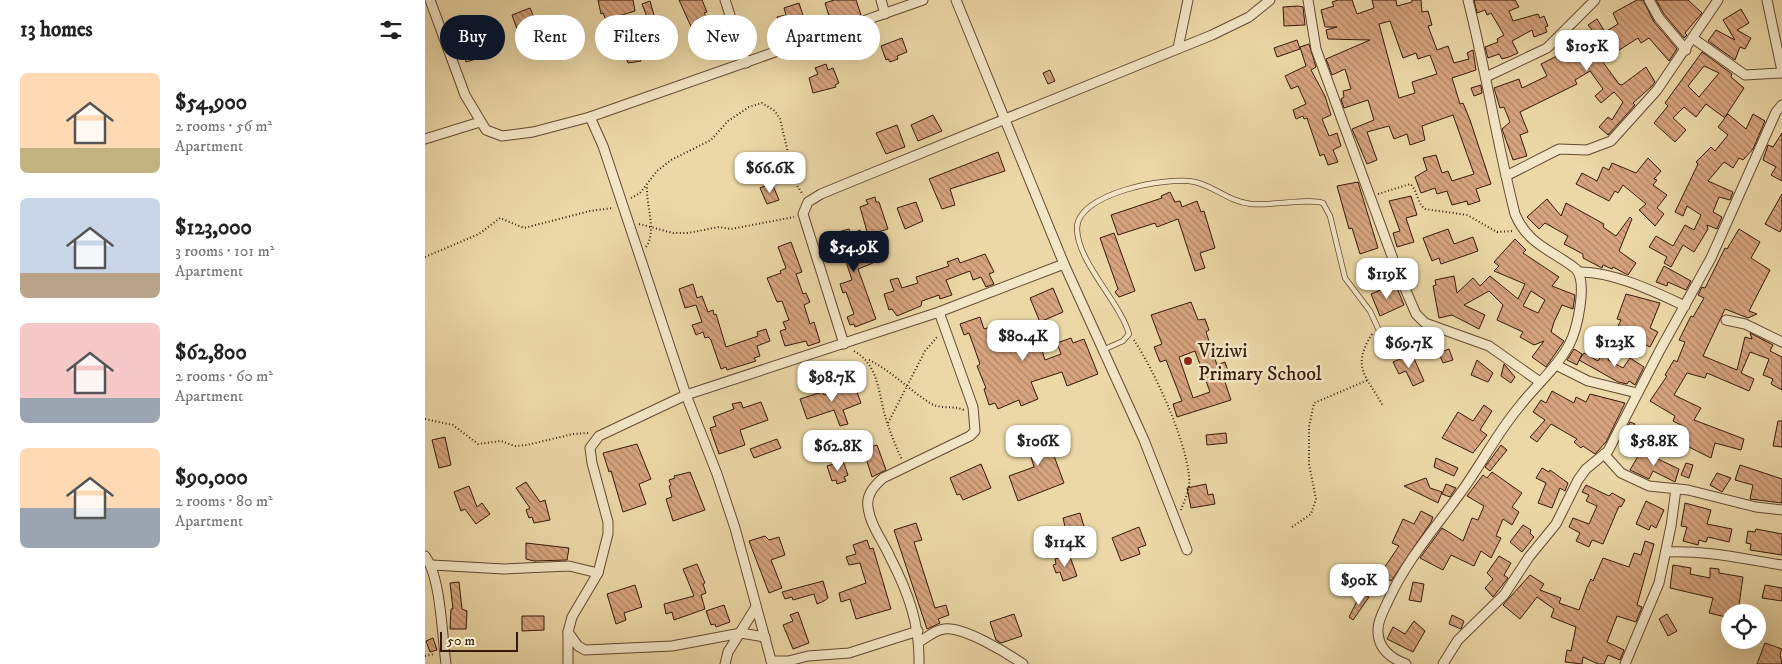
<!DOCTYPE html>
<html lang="en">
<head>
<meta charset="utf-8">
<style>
	:root { --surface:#fff; --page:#f2f2f2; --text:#222; --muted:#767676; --accent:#111827 }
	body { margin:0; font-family:"IM FELL DW Pica",serif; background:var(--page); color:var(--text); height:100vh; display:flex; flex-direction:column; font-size:19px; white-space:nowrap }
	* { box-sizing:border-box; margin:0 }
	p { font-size:16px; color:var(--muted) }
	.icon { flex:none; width:28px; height:28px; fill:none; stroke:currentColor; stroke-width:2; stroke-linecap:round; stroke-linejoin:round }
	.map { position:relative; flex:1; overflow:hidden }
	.drawer { display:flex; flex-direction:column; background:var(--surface); width:425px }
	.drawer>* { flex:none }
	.hud { position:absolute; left:15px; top:15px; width:475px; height:45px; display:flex; gap:10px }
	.tools { position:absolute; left:1296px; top:604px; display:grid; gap:10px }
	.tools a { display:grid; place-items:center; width:45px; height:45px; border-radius:50%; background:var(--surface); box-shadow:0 5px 20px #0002; font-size:25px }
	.scale { position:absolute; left:15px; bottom:12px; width:78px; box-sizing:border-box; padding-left:5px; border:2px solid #37190b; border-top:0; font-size:14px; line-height:18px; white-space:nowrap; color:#37190b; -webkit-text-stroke:4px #f3e6c6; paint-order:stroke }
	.price { position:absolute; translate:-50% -42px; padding:0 11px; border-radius:10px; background:#fff; color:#222; font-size:16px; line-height:32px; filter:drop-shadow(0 1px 2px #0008) }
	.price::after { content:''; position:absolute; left:50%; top:30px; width:15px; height:11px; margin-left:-8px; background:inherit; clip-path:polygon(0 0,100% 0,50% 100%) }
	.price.on { background:var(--accent); color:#fff }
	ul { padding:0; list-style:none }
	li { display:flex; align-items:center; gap:15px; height:125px; padding:0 20px }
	li span { display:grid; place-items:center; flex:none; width:140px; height:100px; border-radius:8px; color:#555 }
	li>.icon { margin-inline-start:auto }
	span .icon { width:60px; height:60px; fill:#fffc; stroke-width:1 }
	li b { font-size:21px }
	h2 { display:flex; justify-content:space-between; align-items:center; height:60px; padding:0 20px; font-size:21px }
	.tag { padding:0 18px; border-radius:22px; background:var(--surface); box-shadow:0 5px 20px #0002; font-size:18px; line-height:45px }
	.tag.on { background:var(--accent); color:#fff }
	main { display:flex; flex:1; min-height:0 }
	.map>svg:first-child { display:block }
	.building { fill:url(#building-back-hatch); stroke:#37190b; fill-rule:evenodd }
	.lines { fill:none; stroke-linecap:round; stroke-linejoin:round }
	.service-casing { stroke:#644932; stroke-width:6 }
	.minor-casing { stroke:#644932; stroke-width:11 }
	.path { stroke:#37190b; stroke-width:2; stroke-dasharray:1 2.5; stroke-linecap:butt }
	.service { stroke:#f3e6c6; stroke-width:4.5 }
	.minor { stroke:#f3e6c6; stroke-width:9 }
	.poi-dot { fill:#8f2418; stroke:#f3e6c6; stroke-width:2 }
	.labels { text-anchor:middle; stroke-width:5; stroke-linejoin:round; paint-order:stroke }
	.poi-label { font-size:20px; fill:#37190b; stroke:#f3e6c6; text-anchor:start }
</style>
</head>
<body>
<main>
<section class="drawer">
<h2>13 homes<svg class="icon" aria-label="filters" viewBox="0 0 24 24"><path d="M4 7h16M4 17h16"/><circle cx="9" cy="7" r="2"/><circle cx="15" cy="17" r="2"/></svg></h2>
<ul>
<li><span style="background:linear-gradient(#ffd9b3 75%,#c2b280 0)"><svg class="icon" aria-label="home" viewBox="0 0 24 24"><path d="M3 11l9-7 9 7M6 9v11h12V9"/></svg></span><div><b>$54,900</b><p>2 rooms · 56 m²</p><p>Apartment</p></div></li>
<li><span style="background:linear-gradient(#c9d6e8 75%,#b9a48a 0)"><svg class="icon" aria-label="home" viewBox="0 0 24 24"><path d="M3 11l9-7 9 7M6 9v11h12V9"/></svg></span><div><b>$123,000</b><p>3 rooms · 101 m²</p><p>Apartment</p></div></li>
<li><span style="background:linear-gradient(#f6c9c9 75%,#9aa5b1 0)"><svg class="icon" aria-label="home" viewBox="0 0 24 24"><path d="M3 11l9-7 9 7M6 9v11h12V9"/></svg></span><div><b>$62,800</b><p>2 rooms · 60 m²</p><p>Apartment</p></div></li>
<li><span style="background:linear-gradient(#ffd9b3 60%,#9aa5b1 0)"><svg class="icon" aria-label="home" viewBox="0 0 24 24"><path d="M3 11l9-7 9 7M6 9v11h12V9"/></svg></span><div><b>$90,000</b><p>2 rooms · 80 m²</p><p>Apartment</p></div></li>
</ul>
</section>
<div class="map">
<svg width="1357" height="664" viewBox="0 0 1357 664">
	<defs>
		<pattern id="building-back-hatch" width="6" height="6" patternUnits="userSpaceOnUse" patternTransform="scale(1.25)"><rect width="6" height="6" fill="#d7a47f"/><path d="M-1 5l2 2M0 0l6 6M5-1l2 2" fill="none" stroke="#af8566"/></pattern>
	</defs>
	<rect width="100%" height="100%" fill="#ecd8a7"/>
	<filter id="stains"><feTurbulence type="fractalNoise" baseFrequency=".004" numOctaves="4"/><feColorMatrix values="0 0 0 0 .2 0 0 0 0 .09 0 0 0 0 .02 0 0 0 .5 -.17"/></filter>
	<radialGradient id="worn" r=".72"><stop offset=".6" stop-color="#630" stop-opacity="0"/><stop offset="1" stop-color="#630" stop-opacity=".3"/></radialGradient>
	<g class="building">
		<polygon points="173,0 208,0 210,11 181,20 178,13 176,14"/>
		<polygon points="254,0 277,0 282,12 279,13 281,16 272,19 276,29 268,31"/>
		<polygon points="409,0 431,0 436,15 407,26 400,3"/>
		<path d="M 913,0 L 927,0 L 932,14 L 949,8 L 947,0 L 971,0 L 972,6 L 987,2 L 987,0 L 996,0 L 997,12 L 1003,11 L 1007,25 L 1003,26 L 1012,50 L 1023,46 L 1029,63 L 1044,59 L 1042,53 L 1048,50 L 1051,70 L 1027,78 L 1035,104 L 1038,103 L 1045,120 L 1066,184 L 1051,189 L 1055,201 L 1043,205 L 1042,201 L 1027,205 L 1022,191 L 1012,194 L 1010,188 L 996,193 L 990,177 L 1002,170 L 998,158 L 1011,155 L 1017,173 L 1023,171 L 1027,181 L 1049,174 L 1028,115 L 997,126 L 1000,140 L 985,145 L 982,134 L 969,139 L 964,126 L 942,132 L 952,160 L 942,164 L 927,129 L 949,120 L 943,100 L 919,108 L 916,99 L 919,97 L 918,91 L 926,89 L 920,69 L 907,75 L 901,59 L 945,40 L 903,39 L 901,30 L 912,27 L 900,27 L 896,10 L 909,6 L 907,2 ZM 965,21 L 978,58 L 991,53 L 993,59 L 1005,55 L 1012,74 L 987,82 L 990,93 L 974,98 L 954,24 Z"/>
		<polygon points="1049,0 1090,0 1094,7 1084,11 1088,21 1113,14 1115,18 1119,16 1123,26 1120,27 1122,32 1109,37 1107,30 1087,41 1093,53 1084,57 1077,59 1074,54 1063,58 1060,47 1073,42 1072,39 1079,35 1066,13 1062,15 1060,10 1052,13"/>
		<polygon points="1212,0 1218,0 1229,22 1252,49 1244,61 1224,38 1216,43 1213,38 1177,61 1194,84 1197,85 1221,67 1230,82 1227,86 1208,103 1210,105 1183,135 1174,127 1183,117 1187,120 1198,102 1189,92 1176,103 1170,96 1178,89 1165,71 1150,80 1152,84 1095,112 1103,132 1095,135 1102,156 1088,160 1077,129 1085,122 1079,107 1075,108 1069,88 1094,79 1097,88 1122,76 1116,64 1136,54 1137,55 1153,45 1151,41 1167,30 1163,25 1172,19 1180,32 1193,24 1188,13"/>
		<polygon points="1231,0 1263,0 1277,13 1260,33 1262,35 1259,38 1239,14"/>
		<polygon points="225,1 229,15 222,17 217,4"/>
		<polygon points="374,3 382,28 358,36 352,17 361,15 359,8"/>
		<polygon points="873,6 878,7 880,25 859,26 858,7"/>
		<polygon points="105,8 109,18 105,19 111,34 96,40 87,15"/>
		<polygon points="1316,9 1324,23 1312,30 1326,38 1320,49 1315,47 1310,60 1283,41 1291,30 1310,40 1298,20"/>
		<polygon points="69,31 73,42 56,49 58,57 41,62 34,41"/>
		<polygon points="477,38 482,52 472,56 473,59 465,62 463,59 461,60 456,46"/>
		<polygon points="214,39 218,50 215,51 218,57 215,58 216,61 203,63 201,58 198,59 195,55 192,47"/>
		<polygon points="872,40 875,49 852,57 849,48"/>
		<polygon points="884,44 891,67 886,70 900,96 906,115 897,119 904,136 912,133 916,146 908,150 913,162 903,165 899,154 895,156 882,118 879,119 878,116 871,119 868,110 881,104 873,86 866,89 860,76 881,66 875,47"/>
		<path d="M 1277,52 L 1307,74 L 1306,77 L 1319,88 L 1300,117 L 1303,114 L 1321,129 L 1328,114 L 1340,121 L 1328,149 L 1318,160 L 1314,158 L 1308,168 L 1299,162 L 1283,181 L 1308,192 L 1305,200 L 1294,197 L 1288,212 L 1297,217 L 1292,229 L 1282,225 L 1283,229 L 1269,252 L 1258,245 L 1246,267 L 1239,263 L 1242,257 L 1224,247 L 1231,236 L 1248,246 L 1260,225 L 1269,230 L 1276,215 L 1262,206 L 1258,216 L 1250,212 L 1273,164 L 1271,162 L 1286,147 L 1290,151 L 1303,135 L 1293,127 L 1300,118 L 1281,104 L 1271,117 L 1259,107 L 1248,118 L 1261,130 L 1250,142 L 1229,123 L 1243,106 L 1240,103 ZM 1279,66 L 1294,73 L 1274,97 L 1263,86 Z"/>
		<polygon points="401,64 403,70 408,68 414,83 410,85 411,87 388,93 384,78 393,74 390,68"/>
		<polygon points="625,70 630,81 623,84 618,73"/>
		<polygon points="1056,85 1057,93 1049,96 1046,88"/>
		<polygon points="508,115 517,131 493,141 486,125"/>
		<polygon points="472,125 480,147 461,154 451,133"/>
		<polygon points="1357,133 1357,181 1346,175 1351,167 1338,160 1343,145 1348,147"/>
		<polygon points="573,152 580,171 525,189 530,205 517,209 504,179"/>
		<polygon points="1223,158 1236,171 1229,179 1232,180 1228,185 1242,195 1232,208 1239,214 1230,226 1214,210 1221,204 1198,185 1193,193 1190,191 1184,201 1151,184 1157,173 1172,181 1178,167 1184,170 1187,163 1211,173"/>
		<polygon points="933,182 953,248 935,254 927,228 924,229 912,186"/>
		<polygon points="347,183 354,200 342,204 335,188"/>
		<polygon points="745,192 750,202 755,201 757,207 772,201 776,212 779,211 790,248 775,253 780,268 770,271 753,219 732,227 730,223 693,235 686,215 737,198 736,196"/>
		<polygon points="1357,194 1357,228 1355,232 1340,224"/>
		<polygon points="986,196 992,215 981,218 989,242 972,247 968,233 975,231 964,201"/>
		<polygon points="450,197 451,202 454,202 463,229 443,235 435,207 443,204 441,200"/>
		<polygon points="1122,199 1136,216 1141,203 1179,224 1178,227 1191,236 1205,217 1207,219 1194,251 1211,263 1203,275 1188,267 1187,269 1178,265 1177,268 1158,258 1158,254 1139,244 1143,236 1120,223 1114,229 1102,217"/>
		<polygon points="491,202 498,221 480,229 472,208"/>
		<polygon points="424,229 426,234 435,230 448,263 433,269 451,319 430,327 429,324 425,325 422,317 429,314 421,292 418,293 415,284 427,280 417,249 405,254 399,236"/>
		<polygon points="1023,229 1029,244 1048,237 1053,251 1016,264 1014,258 1007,261 998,238"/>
		<polygon points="1314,229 1335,242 1326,258 1345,270 1324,311 1332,314 1323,318 1300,309 1278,356 1312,370 1320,337 1327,339 1325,333 1348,345 1345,351 1357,357 1357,390 1346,384 1348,379 1338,375 1344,359 1325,352 1316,373 1329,379 1324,391 1282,373 1280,378 1262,373 1249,395 1276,408 1269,420 1319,439 1316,450 1290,443 1286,458 1254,442 1260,427 1248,421 1250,416 1225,401 1242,376 1240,375 1249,360 1252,362 1260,342 1254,340 1266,316 1268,317 1279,298 1273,295 1277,287 1280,288 1300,248 1302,249"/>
		<polygon points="689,233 710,291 694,297 690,292 693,289 675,238"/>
		<path d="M 1090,239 L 1101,250 L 1098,253 L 1134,277 L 1127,286 L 1150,295 L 1148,309 L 1137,305 L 1129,322 L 1126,332 L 1139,341 L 1121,367 L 1107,357 L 1119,341 L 1109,345 L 1095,337 L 1098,332 L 1072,320 L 1078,305 L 1064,291 L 1039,305 L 1060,315 L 1054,329 L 1027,315 L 1014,318 L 1008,286 L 1011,285 L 1010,280 L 1029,276 L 1032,293 L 1048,278 L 1055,286 L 1065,276 L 1093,299 L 1100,284 L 1069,271 L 1074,266 L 1069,262 ZM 1106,291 L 1120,300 L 1113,313 L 1098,306 Z"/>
		<polygon points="366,242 377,272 371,274 378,294 381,293 385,302 379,305 385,324 389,322 395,342 383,346 381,341 360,346 355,331 361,329 358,322 364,320 357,301 352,302 342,278 356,273 355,271 361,268 353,247"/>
		<polygon points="560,254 569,272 564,274 569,284 561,287 556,277 548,280 545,271 521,280 527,295 515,299 514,295 497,301 496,306 472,316 467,309 464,310 459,294 469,291 465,280 473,278 477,288 493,283 491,277 524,266 522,262 533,258 535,263"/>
		<polygon points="1239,266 1266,281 1261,290 1243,282 1242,286 1231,282"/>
		<polygon points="268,284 272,298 277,296 283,312 288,310 289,315 291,314 301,347 333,336 332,332 341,329 345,341 332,346 335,356 329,358 331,361 302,370 301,367 296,369 286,340 283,337 280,338 278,332 271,335 267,325 277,322 271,305 260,308 254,289"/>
		<polygon points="966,286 967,289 972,288 979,305 955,316 946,294"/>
		<polygon points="628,288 638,312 615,322 605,298"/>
		<polygon points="1201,294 1235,303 1225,328 1233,332 1225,347 1202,336 1198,346 1186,341 1196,320 1192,319"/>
		<path d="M 766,302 L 773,320 L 780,319 L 784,330 L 781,332 L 792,365 L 800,362 L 806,380 L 800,382 L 806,400 L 752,417 L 748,404 L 757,401 L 741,360 L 735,362 L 729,347 L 737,344 L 726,315 ZM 770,351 L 785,392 L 768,398 L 754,357 Z"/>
		<polygon points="555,317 559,329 580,322 587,338 611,331 620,360 636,354 632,343 646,338 648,343 659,339 673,374 642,386 637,372 606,382 613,399 596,406 594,400 573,409 570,403 564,405 559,389 561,388 552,366 555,364 544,333 539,335 535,324"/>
		<polygon points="1181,348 1187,352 1183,360 1198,368 1205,358 1219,367 1210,385 1204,381 1202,384 1193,382 1154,360 1159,353 1173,361"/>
		<polygon points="1024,349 1028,360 1018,363 1014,353"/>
		<polygon points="1149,349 1157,354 1152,365 1142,360"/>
		<polygon points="987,354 999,381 988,386 981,371 974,374 968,362"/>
		<polygon points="1052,360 1068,373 1063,382 1046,375"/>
		<polygon points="1079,364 1090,377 1086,383 1076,376"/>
		<polygon points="429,384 436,403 418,410 423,424 415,426 409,410 382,419 375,399 397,392 399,395"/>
		<polygon points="1127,391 1149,403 1151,397 1161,402 1165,394 1200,403 1181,442 1170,454 1158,446 1156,448 1149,442 1152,439 1126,424 1112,442 1105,437 1120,420 1108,412 1116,400 1121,403"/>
		<polygon points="316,402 318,408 336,402 343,420 315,430 320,445 294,454 285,428 291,426 288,417 309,409 307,404"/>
		<polygon points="1059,405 1067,411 1055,430 1062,435 1048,453 1017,438 1033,412 1048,421"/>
		<polygon points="1353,421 1357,421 1357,447 1348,446"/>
		<polygon points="1205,422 1210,424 1202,440 1197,437"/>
		<polygon points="622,427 632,454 629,456 639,483 593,501 584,476 609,467 600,436"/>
		<polygon points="801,433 802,443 782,445 781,435"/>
		<polygon points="20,437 26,465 14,468 7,440"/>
		<polygon points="352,439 356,448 329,458 325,449"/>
		<polygon points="212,444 226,479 214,484 221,504 198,512 186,471 184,472 178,453"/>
		<polygon points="452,445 461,470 447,477 438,449"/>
		<polygon points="1076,445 1082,450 1065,471 1060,467"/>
		<polygon points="1216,451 1254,469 1250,482 1228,471 1224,479 1205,470"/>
		<polygon points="1011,458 1033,468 1029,476 1009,467"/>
		<polygon points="418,461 423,475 419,477 421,481 412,484 411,480 407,481 402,466"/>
		<polygon points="1261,463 1268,465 1264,478 1256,475"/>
		<polygon points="556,464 566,488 538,500 535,494 532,495 525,478"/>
		<polygon points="1315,465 1357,479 1357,503 1325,499 1328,485 1310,480"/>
		<polygon points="1117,468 1124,472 1125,470 1143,483 1140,491 1135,488 1127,508 1113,503 1121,483 1111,478"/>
		<polygon points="265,472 280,510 248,521 241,499 247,497 244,486 246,485 244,480 250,478 249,476"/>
		<polygon points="1067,472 1097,493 1087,507 1094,512 1087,525 1078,519 1071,536 1076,538 1066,558 1056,551 1049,566 1026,555 1018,570 995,558 1017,528 1038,541 1047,518 1053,520 1059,506 1042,496 1058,475 1062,478"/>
		<polygon points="1292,473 1306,478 1297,492 1285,485"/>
		<polygon points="1001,478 1005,488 1017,492 1013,503 979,486"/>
		<polygon points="101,482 115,502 120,500 125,520 109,523 107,517 104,518 101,510 105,508 91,488"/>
		<polygon points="781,484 783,495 788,494 790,504 766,508 762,488"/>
		<polygon points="1021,484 1031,488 1025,497 1017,494"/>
		<polygon points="1161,485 1184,496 1187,493 1200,500 1196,507 1194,506 1178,544 1167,540 1164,547 1151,541 1155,533 1144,527 1148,518 1164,524 1172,506 1161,501 1164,495 1157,492"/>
		<polygon points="44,486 52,507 57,503 65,514 51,524 40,509 36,511 29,492"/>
		<polygon points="1221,501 1239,510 1231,528 1226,525 1224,530 1211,524"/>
		<polygon points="1260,503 1286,510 1282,524 1307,529 1304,542 1283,537 1281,542 1274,540 1273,545 1258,541 1262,527 1256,526"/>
		<polygon points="996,511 1008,517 1006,522 966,581 955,574 974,546 967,543 978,519 989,524"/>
		<polygon points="655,513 661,533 635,541 632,533 641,531 638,518"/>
		<polygon points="491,523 497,540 489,542 510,608 521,605 524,615 513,619 515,623 502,629 469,530"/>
		<polygon points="1098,525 1106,530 1105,533 1109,537 1097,552 1085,542"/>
		<polygon points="714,527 721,545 713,548 715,554 696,561 687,538"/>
		<polygon points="1331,529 1357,534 1357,555 1325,550 1326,544 1321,543 1323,531 1330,532"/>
		<polygon points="340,536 344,540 354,537 360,555 346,560 357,588 344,593 324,541"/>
		<polygon points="442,540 445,549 448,548 466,609 431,619 425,599 416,602 414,593 441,583 435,563 424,565 421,557 431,554 428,545"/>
		<polygon points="1220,541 1229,544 1212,605 1217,607 1211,622 1192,616 1182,642 1199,650 1195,660 1183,655 1179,664 1173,664 1158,657 1157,664 1140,662 1142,650 1146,651 1151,627 1126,617 1129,609 1112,597 1095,619 1078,605 1105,575 1119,584 1115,590 1136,598 1134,603 1154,610 1162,587 1166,579 1168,581 1178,558 1204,567 1209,553 1216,555"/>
		<polygon points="101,543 144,548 142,560 109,561 101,559"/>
		<polygon points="644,554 652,576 638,581 635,572 631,573 628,565 631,564 630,559"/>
		<polygon points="1074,556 1086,563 1079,575 1083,578 1068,597 1060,588 1068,579 1062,573"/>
		<polygon points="272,564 280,583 278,584 281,593 276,595 280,609 249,620 247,612 241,614 239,604 269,596 258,569"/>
		<polygon points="1248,565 1266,568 1265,574 1285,578 1285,568 1294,569 1294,573 1318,577 1313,612 1305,612 1305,618 1284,613 1288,598 1245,588"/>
		<polygon points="398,581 403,598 399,601 392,604 389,594 368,600 367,597 360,599 357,592"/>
		<polygon points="34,582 37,609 42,611 41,629 25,629 26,609 28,609 25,583"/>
		<polygon points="988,582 999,584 996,602 984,600"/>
		<polygon points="210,585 217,607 199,613 201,620 191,624 182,594"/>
		<polygon points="1340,585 1357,588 1357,601 1337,598"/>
		<polygon points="936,593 944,597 928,620 924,617"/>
		<polygon points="299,605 305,622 291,627 290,624 286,625 281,611"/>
		<polygon points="373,612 384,643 368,649 358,625 368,621 365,615"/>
		<polygon points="589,614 597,636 576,643 571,640 565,622"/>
		<polygon points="1242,614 1252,631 1243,636 1234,619"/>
		<polygon points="1027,615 1039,621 1036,629 1024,624"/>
		<polygon points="97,616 119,616 119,630 97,631"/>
		<polygon points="989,621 1000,631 988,652 962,639 968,627 980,634"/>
		<polygon points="8,638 12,650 5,652 1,641"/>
		<polygon points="1340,643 1357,649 1355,654 1357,664 1332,664"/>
	</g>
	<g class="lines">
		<g class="service-casing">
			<path id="service" d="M 680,349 L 698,341 L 704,334 C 695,302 653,263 652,229 C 651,193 743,176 770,182 C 791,187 802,201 826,204 C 847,206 883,198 898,203 L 905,216 L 920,278 L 945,311 L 964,352"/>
		</g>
		<g class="minor-casing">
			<g id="minor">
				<polyline points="5,0 40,95 61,130 77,136 108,132 165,117 498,0"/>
				<polyline points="300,0 321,63"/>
				<polyline points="456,0 460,14"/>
				<polyline points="531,0 639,264 719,440 762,550"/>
				<polyline points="883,0 891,49 972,270 991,314 1000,323 1064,346 1115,382"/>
				<polyline points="1224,0 1234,18 1261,50"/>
				<polyline points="1342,0 1357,71"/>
				<polyline points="1269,39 1320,75 1357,73"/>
				<polyline points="753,48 763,0"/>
				<polyline points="1061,77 1122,48 1170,0"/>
				<polyline points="165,117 178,146 261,395 292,474 310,528 347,664"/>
				<polyline points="0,139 55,122"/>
				<polyline points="1081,176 1134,149 1162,150 1186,141 1232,90 1293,0"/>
				<path d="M 1154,272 C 1187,271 1230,292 1260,306"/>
				<polyline points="1301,320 1320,324 1357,342"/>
				<polyline points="419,344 378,214 383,202 396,194 430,180 787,35 824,17 845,0"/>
				<polyline points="1131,365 1163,381 1212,393"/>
				<polyline points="1179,454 1196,473 1224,486 1263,490 1331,507 1357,510"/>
				<path d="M 1241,552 C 1281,550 1318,559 1357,565"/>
				<path d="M 0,556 C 16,577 17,636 21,664"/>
				<polyline points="7,565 79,569 144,566 173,573"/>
				<polyline points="143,632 153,646 160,650 247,646 316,633 340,637"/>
				<path d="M 494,642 C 501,638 510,630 519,629 C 538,626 582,653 598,664"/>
				<polyline points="346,661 363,661 383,656 424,653 493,631"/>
				<polyline points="143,664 143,632 147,617 173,573 183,534 183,522 167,463 165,448 174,436 261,395 514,312 639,264"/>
				<polyline points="300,664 303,652 331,607"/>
				<path d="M 494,664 C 495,624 483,592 465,557 C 458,541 445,525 443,507 C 441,495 449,486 458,478 L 545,436 L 550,431 L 548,407 L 514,312"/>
				<path d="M 981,664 C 965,658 952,648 953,629 C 953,620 959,610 963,601 C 982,559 1012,526 1039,488 C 1058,461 1073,432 1094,407 C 1110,386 1131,369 1144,345 C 1152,330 1163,283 1151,269 C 1127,250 1103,245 1090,214 C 1072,143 1061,71 1043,0"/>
				<polyline points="1018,664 1033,640 1079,595 1104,557 1131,524 1153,480 1161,469 1183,451 1235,350 1286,258 1351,112 1357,105"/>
				<polyline points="1200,664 1234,583 1246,526 1251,489"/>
			</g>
		</g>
		<g class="path">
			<path d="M 953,194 L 985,184 C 993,190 991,202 1000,209 L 1042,215 L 1072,232 L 1089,231"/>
			<polyline points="206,198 215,193 232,171 246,160 286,140 303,121 324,107 337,103 350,111 355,119 370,182 378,195"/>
			<polyline points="214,224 248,233 263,233 294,227 306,229 369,217"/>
			<path d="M 221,247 C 232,231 221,206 222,186"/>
			<polyline points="0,257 54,234 75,218 99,228 165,211 188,208"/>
			<path d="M 947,334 C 926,368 941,375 958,406"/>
			<path d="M 709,340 C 730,372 760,438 764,476 C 766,488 760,499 756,510"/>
			<path d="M 429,351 C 452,364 453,388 459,412 C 463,428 470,444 477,460"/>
			<path d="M 444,360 C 467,371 484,390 505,403 C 516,410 528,405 539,410"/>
			<polyline points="0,419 28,425 53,444 76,441 90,446 102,445 148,434 164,433"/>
			<polyline points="463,423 500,351 513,336"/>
			<polyline points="867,527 886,514 891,499 884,464 884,427 889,403 943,380"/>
			<polyline points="0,656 9,654"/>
		</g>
		<use href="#service" class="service"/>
		<use href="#minor" class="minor"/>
	</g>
	<circle class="poi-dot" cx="763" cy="361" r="5"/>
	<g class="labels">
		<g class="poi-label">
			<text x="773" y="357">Viziwi<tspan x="773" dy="23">Primary School</tspan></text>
		</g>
	</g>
	<rect width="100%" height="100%" filter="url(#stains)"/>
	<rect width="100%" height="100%" fill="url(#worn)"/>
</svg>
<div class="tools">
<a><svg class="icon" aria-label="locate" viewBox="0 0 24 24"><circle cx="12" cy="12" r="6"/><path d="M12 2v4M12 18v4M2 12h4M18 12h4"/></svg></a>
</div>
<div class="scale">50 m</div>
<b class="price" style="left:1162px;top:72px">$105K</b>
<b class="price" style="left:345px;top:194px">$66.6K</b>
<b class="price on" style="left:429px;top:273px">$54.9K</b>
<b class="price" style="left:962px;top:300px">$119K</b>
<b class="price" style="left:598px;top:362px">$80.4K</b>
<b class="price" style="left:1190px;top:368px">$123K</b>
<b class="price" style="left:984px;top:369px">$69.7K</b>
<b class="price" style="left:407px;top:403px">$98.7K</b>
<b class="price" style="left:613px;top:467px">$106K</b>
<b class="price" style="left:1229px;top:467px">$58.8K</b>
<b class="price" style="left:413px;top:472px">$62.8K</b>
<b class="price" style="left:640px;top:568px">$114K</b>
<b class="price" style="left:934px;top:606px">$90K</b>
<div class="hud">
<a class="tag on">Buy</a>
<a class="tag">Rent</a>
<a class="tag">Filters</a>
<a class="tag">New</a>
<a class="tag">Apartment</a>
</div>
</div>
</main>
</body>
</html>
